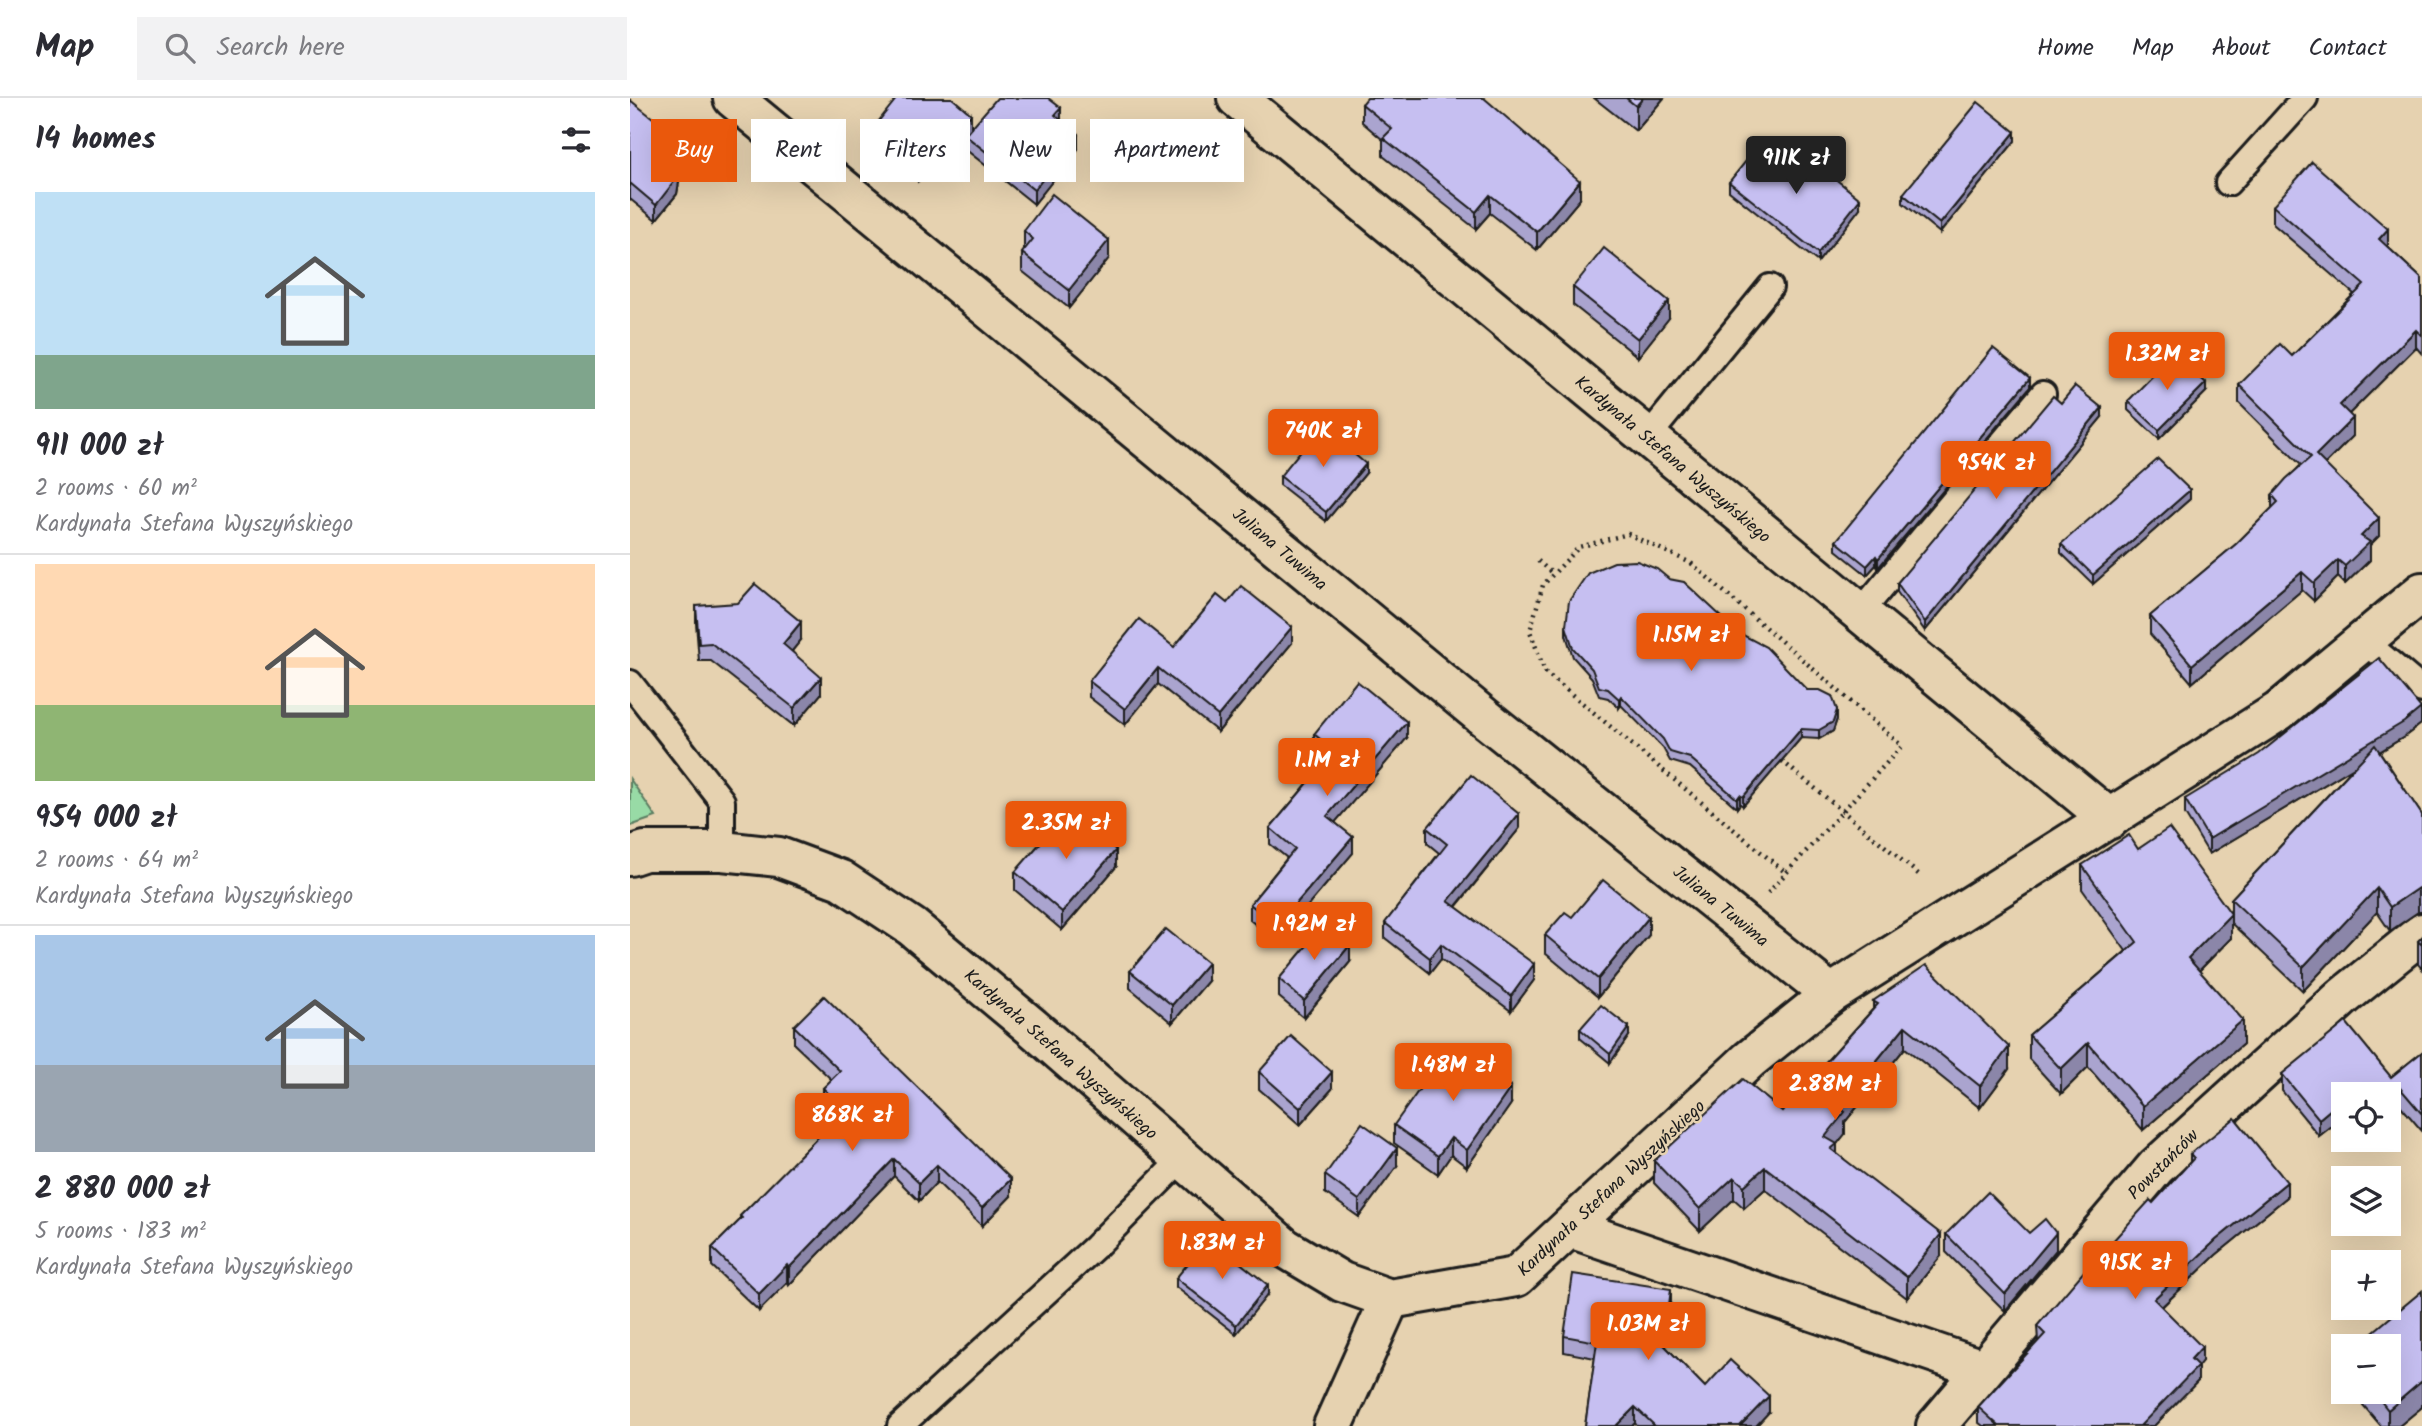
<!DOCTYPE html>
<html lang="en">
<head>
<meta charset="utf-8">
<style>
	:root { --surface:#fff; --page:#f2f2f3; --text:#2b2b33; --muted:#7c7c81; --line:#e1e1e2; --accent:#ea580c }
	body { margin:0; font-family:Kalam,sans-serif; background:var(--page); color:var(--text); height:100vh; display:flex; flex-direction:column; font-size:26px; white-space:nowrap }
	* { box-sizing:border-box; margin:0 }
	p { font-size:23px; color:var(--muted) }
	.icon { flex:none; width:38px; height:38px; fill:none; stroke:currentColor; stroke-width:2; stroke-linecap:round; stroke-linejoin:round }
	.map { position:relative; flex:1; overflow:hidden }
	.sheet { display:flex; flex-direction:column; background:var(--surface); width:630px }
	.sheet>* { flex:none }
	.top-card { position:absolute; left:21px; top:21px; width:665px; height:63px; display:flex; gap:14px }
	.controls { position:absolute; left:1701px; top:984px; display:grid; gap:14px }
	.controls a { display:grid; place-items:center; width:70px; height:70px; border-radius:0px; background:var(--surface); box-shadow:0 7px 28px #0002; font-size:35px }
	.price { position:absolute; translate:-50% -60px; padding:0 16px; border-radius:7px; background:var(--accent); color:#fff; font-size:23px; line-height:46px; filter:drop-shadow(0 2px 4px #0008) }
	.price::after { content:''; position:absolute; left:50%; top:42px; width:21px; height:16px; margin-left:-10px; background:inherit; clip-path:polygon(0 0,100% 0,50% 100%) }
	.price.selected { background:#222; color:#fff }
	ul { padding:0; list-style:none }
	li { display:grid; align-content:center; gap:14px; height:371px; padding:0 35px }
	li+li { border-top:2px solid var(--line) }
	li span { display:grid; place-items:center; height:217px; border-radius:0px; color:#555 }
	li>.icon { margin-inline-start:auto }
	span .icon { width:126px; height:126px; fill:#fffc; stroke-width:1 }
	li b { font-size:30px }
	h2 { display:flex; justify-content:space-between; align-items:center; height:84px; padding:0 35px; font-size:30px }
	.tag { padding:0 24px; border-radius:0px; background:var(--surface); box-shadow:0 7px 28px #0002; font-size:24px; line-height:63px }
	.tag.selected { background:var(--accent); color:#fff }
	header { display:flex; align-items:center; gap:42px; box-sizing:border-box; height:98px; padding:0 35px; background:var(--surface); border-bottom:2px solid var(--line) }
	header strong { font-size:33px }
	nav { display:flex; gap:38px; margin-inline-start:auto; font-size:24px }
	.search { width:490px; height:63px; background:var(--page); display:flex; align-items:center; gap:18px; box-sizing:border-box; padding:0 24px; border-radius:0px; color:var(--muted); font-size:26px }
	main { display:flex; flex:1; min-height:0 }
	.map>svg:first-child { display:block }
	.green { fill:#98dba6; stroke:#5a7c61; stroke-width:2 }
	.lines { fill:none; stroke-linecap:round; stroke-linejoin:round }
	.service-casing { stroke:#1c1c1c; stroke-width:30 }
	.minor-casing { stroke:#1c1c1c; stroke-width:44 }
	.path { stroke:#1c1c1c; stroke-width:4.5; stroke-dasharray:2 5; stroke-linecap:butt }
	.service { stroke:#e6d2b0; stroke-width:24 }
	.minor { stroke:#e6d2b0; stroke-width:38 }
	.wall { fill:#aaa4cf; stroke:#1c1c1c; stroke-width:2 }
	.shaded-wall { fill:#8b86a9; stroke:#1c1c1c; stroke-width:2 }
	.building { fill:#c6bff1; stroke:#1c1c1c; stroke-width:2 }
	.labels { text-anchor:middle; stroke-width:5; stroke-linejoin:round; paint-order:stroke }
	.street-label { font-size:18px; fill:#1c1c1c; stroke:#e6d2b0 }
</style>
</head>
<body>
<header>
<strong>Map</strong>
<div class="search"><svg class="icon" aria-label="search" viewBox="0 0 24 24"><circle cx="10" cy="10" r="6"/><path d="M15 15l6 6"/></svg>Search here</div>
<nav><a>Home</a><a>Map</a><a>About</a><a>Contact</a></nav>
</header>
<main>
<section class="sheet">
<h2>14 homes<svg class="icon" aria-label="filters" viewBox="0 0 24 24"><path d="M4 7h16M4 17h16"/><circle cx="9" cy="7" r="2"/><circle cx="15" cy="17" r="2"/></svg></h2>
<ul>
<li><span style="background:linear-gradient(#bfe0f5 75%,#7fa58c 0)"><svg class="icon" aria-label="home" viewBox="0 0 24 24"><path d="M3 11l9-7 9 7M6 9v11h12V9"/></svg></span><div><b>911 000 zł</b><p>2 rooms · 60 m²</p><p>Kardynała Stefana Wyszyńskiego</p></div></li>
<li><span style="background:linear-gradient(#ffd9b3 65%,#8fb573 0)"><svg class="icon" aria-label="home" viewBox="0 0 24 24"><path d="M3 11l9-7 9 7M6 9v11h12V9"/></svg></span><div><b>954 000 zł</b><p>2 rooms · 64 m²</p><p>Kardynała Stefana Wyszyńskiego</p></div></li>
<li><span style="background:linear-gradient(#a9c7e8 60%,#9aa5b1 0)"><svg class="icon" aria-label="home" viewBox="0 0 24 24"><path d="M3 11l9-7 9 7M6 9v11h12V9"/></svg></span><div><b>2 880 000 zł</b><p>5 rooms · 183 m²</p><p>Kardynała Stefana Wyszyńskiego</p></div></li>
</ul>
</section>
<div class="map">
<svg width="1792" height="1328" viewBox="0 0 1792 1328">
	<rect width="100%" height="100%" fill="#e6d2b0"/>
	<filter id="ink" filterUnits="userSpaceOnUse"><feTurbulence type="fractalNoise" baseFrequency=".0143" numOctaves="2"/><feDisplacementMap in="SourceGraphic" scale="14" xChannelSelector="R" yChannelSelector="G"/><feConvolveMatrix kernelMatrix="1 2 1 2 8 2 1 2 1" color-interpolation-filters="sRGB"/></filter>
	<g filter="url(#ink)">
		<polygon class="green" points="0,681 26,719 0,728"/>
		<g class="lines">
			<g class="service-casing">
				<g id="service">
					<polyline points="1598,85 1675,0"/>
					<polyline points="1017,340 1140,189"/>
					<polyline points="1230,515 1413,296"/>
					<polyline points="1734,543 1792,592"/>
					<polyline points="0,585 92,703 92,753"/>
					<polyline points="270,1328 465,1149 552,1061"/>
				</g>
			</g>
			<g class="minor-casing">
				<g id="minor">
					<polyline points="103,0 855,620 1201,896"/>
					<polyline points="607,0 1480,721"/>
					<polyline points="0,758 15,753 92,753 149,759 211,782 282,829 402,929 655,1150 712,1184 760,1201 886,1179 1119,962 1201,896 1649,613 1792,494"/>
					<polyline points="940,1130 1352,1271"/>
					<polyline points="703,1328 760,1201"/>
					<polyline points="1306,1328 1526,1069 1714,898 1792,835"/>
				</g>
			</g>
			<g class="path">
				<polyline points="908,463 923,476"/>
				<polyline points="1152,663 1292,779"/>
				<polyline points="1138,795 1272,648 1061,465 998,436 949,449 913,487 900,533 915,574 1156,775"/>
			</g>
			<use href="#service" class="service"/>
			<use href="#minor" class="minor"/>
		</g>
		<g class="wall">
			<polygon points="964,0 1034,0 1006,33"/>
			<polygon points="0,2 61,66 50,78 47,96 26,122 0,101"/>
			<polygon points="732,6 950,101 907,152 860,115 846,131 753,58 753,42 732,24"/>
			<polygon points="431,23 448,51 404,106 335,51 335,43 308,76 301,68 288,83 244,47 244,29 341,29"/>
			<polygon points="1385,43 1310,135 1273,105 1273,96"/>
			<polygon points="1146,61 1230,110 1188,164 1099,93 1099,84"/>
			<polygon points="1643,108 1758,149 1792,181 1792,256 1786,249 1719,316 1723,338 1695,366 1749,438 1740,447 1740,462 1715,486 1708,479 1684,503 1672,492 1562,585 1520,536 1520,518 1606,446 1642,410 1642,397 1671,367 1609,305 1609,287 1662,258 1724,196 1643,126"/>
			<polygon points="394,133 479,160 439,210 392,173 392,155 395,151 394,151"/>
			<polygon points="943,189 1039,220 1008,259 943,207"/>
			<polygon points="1400,289 1248,470 1246,467 1237,477 1206,452 1206,443"/>
			<polygon points="1576,294 1529,341 1498,312 1498,303"/>
			<polygon points="1431,305 1472,319 1295,533 1267,494 1267,485"/>
			<polygon points="736,375 696,423 650,387 650,378"/>
			<polygon points="1560,401 1463,486 1431,455 1431,446"/>
			<polygon points="597,505 662,545 588,634 528,586 495,627 459,599 459,583 544,549"/>
			<polygon points="66,508 171,542 162,553 191,596 164,628 81,563 69,563 66,525"/>
			<polygon points="936,528 1109,535 1177,592 1207,621 1203,633 1189,641 1171,640 1113,708 1110,706 1107,710 1060,669 1040,663 1033,650 991,607 989,610 978,600 969,598 962,580 943,559 936,537"/>
			<polygon points="1791,626 1774,639 1750,654 1792,717 1792,814 1788,814 1760,833 1747,814 1673,893 1601,825 1601,840 1569,873 1613,946 1513,1032 1458,969 1431,996 1399,961 1399,937 1496,853 1452,791 1452,767 1508,751 1601,815 1601,801 1724,669 1579,756 1555,716 1555,701"/>
			<polygon points="684,636 777,640 705,724 723,755 647,844 620,822 620,806 657,760 640,746 640,730 697,662 684,652"/>
			<polygon points="797,730 889,731 826,809 904,882 881,913 811,861 800,875 755,840 755,825 809,755 797,745"/>
			<polygon points="486,769 432,832 385,792 385,774"/>
			<polygon points="942,819 1019,837 968,899 915,855 915,837"/>
			<polygon points="1792,839 1792,871 1788,866 1788,843"/>
			<polygon points="720,864 674,920 649,899 649,881"/>
			<polygon points="500,873 578,883 542,925 500,890"/>
			<polygon points="1243,903 1379,971 1350,1010 1275,950 1215,1024 1215,1036 1207,1046 1207,1056 1311,1158 1277,1200 1135,1091 1114,1110 1104,1101 1070,1133 1024,1085 1024,1063 1152,1013 1243,911"/>
			<polygon points="164,928 381,1098 352,1128 307,1084 289,1103 264,1078 159,1187 157,1185 129,1213 82,1168 82,1150 110,1122 110,1118 206,1021 193,1008 193,990 202,982 164,946"/>
			<polygon points="950,931 999,938 980,965 950,940"/>
			<polygon points="1792,954 1792,1033 1770,1007 1759,1016 1759,996 1713,996 1713,1032 1707,1024 1689,1038 1652,993 1652,976 1761,979"/>
			<polygon points="629,974 702,991 670,1027 629,991"/>
			<polygon points="881,1006 837,1069 821,1057 808,1076 764,1045 764,1027"/>
			<polygon points="1560,1056 1657,1099 1586,1157 1532,1209 1572,1263 1568,1268 1568,1283 1524,1328 1353,1328 1348,1324 1348,1309 1408,1244 1407,1228 1523,1105 1560,1064"/>
			<polygon points="767,1068 729,1119 695,1095 695,1077"/>
			<polygon points="1399,1135 1426,1152 1375,1213 1316,1154 1316,1136"/>
			<polygon points="546,1180 638,1196 606,1236 546,1189"/>
			<polygon points="1792,1193 1792,1309 1769,1328 1751,1328 1721,1293 1759,1293"/>
			<polygon points="1041,1207 1036,1249 1075,1289 1139,1314 1126,1328 1007,1328 1005,1325 1002,1328 955,1328 965,1260 934,1254 934,1238"/>
		</g>
		<g class="shaded-wall">
			<polygon points="1013,0 1034,0 1006,33 1006,8"/>
			<polygon points="431,10 431,24 425,17"/>
			<polygon points="341,16 341,34 335,37 335,43 308,76 308,58"/>
			<polygon points="1385,34 1385,43 1310,135 1310,126"/>
			<polygon points="448,37 448,51 404,106 404,92"/>
			<polygon points="61,50 61,66 50,78 47,96 26,122 26,107 50,62"/>
			<polygon points="301,51 301,68 288,83 288,66"/>
			<polygon points="950,83 950,101 907,152 907,134"/>
			<polygon points="860,97 860,115 846,131 846,114"/>
			<polygon points="1230,101 1230,110 1188,164 1188,155"/>
			<polygon points="1758,131 1758,149 1749,159 1749,141"/>
			<polygon points="479,142 479,160 439,210 439,192"/>
			<polygon points="1039,203 1039,220 1008,259 1008,241"/>
			<polygon points="1786,232 1786,249 1710,325 1710,307"/>
			<polygon points="1400,280 1400,289 1248,470 1248,461"/>
			<polygon points="1576,285 1576,294 1529,341 1529,332"/>
			<polygon points="1472,310 1472,319 1295,533 1295,524"/>
			<polygon points="1723,320 1723,338 1686,375 1686,357"/>
			<polygon points="736,366 736,375 696,423 696,414"/>
			<polygon points="1560,392 1560,401 1463,486 1463,477"/>
			<polygon points="1749,420 1749,438 1740,447 1740,462 1715,486 1715,468 1731,438"/>
			<polygon points="1246,458 1246,467 1237,477 1237,468"/>
			<polygon points="1708,462 1708,479 1684,503 1684,485"/>
			<polygon points="1672,474 1672,492 1562,585 1562,567"/>
			<polygon points="171,524 171,542 153,564 153,546"/>
			<polygon points="662,529 662,545 588,634 588,618"/>
			<polygon points="528,570 528,586 495,627 495,611"/>
			<polygon points="191,579 191,596 164,628 164,610"/>
			<polygon points="991,598 991,607 989,610 989,601"/>
			<polygon points="1791,610 1791,626 1774,639 1579,756 1579,741"/>
			<polygon points="1207,612 1207,621 1203,633 1189,641 1189,632"/>
			<polygon points="777,624 777,640 697,734 697,718"/>
			<polygon points="1171,631 1171,640 1113,708 1113,699"/>
			<polygon points="1110,697 1110,706 1107,710 1107,701"/>
			<polygon points="889,716 889,731 818,818 818,803"/>
			<polygon points="723,739 723,755 647,844 647,828"/>
			<polygon points="486,752 486,769 432,832 432,814"/>
			<polygon points="1747,790 1747,814 1673,893 1673,869"/>
			<polygon points="1788,790 1788,814 1760,833 1760,809"/>
			<polygon points="1601,816 1601,840 1558,884 1558,860"/>
			<polygon points="1019,819 1019,837 968,899 968,881"/>
			<polygon points="811,846 811,861 800,875 800,860"/>
			<polygon points="720,847 720,864 674,920 674,903"/>
			<polygon points="578,865 578,883 542,925 542,907"/>
			<polygon points="904,866 904,882 881,913 881,898"/>
			<polygon points="1613,922 1613,946 1513,1032 1513,1008"/>
			<polygon points="1275,928 1275,950 1215,1024 1215,1036 1207,1046 1207,1068 1195,1039 1209,1009"/>
			<polygon points="999,929 999,938 980,965 980,956"/>
			<polygon points="1458,945 1458,969 1431,996 1431,971"/>
			<polygon points="1379,949 1379,971 1350,1010 1350,988"/>
			<polygon points="702,974 702,991 670,1027 670,1010"/>
			<polygon points="881,989 881,1006 837,1069 837,1052"/>
			<polygon points="1770,990 1770,1007 1759,1016 1759,999"/>
			<polygon points="1707,1006 1707,1024 1689,1038 1689,1021"/>
			<polygon points="821,1040 821,1057 808,1076 808,1058"/>
			<polygon points="767,1050 767,1068 729,1119 729,1102"/>
			<polygon points="264,1061 264,1078 159,1187 159,1170"/>
			<polygon points="307,1067 307,1084 289,1103 289,1085"/>
			<polygon points="1135,1069 1135,1091 1114,1110 1114,1088"/>
			<polygon points="1104,1079 1104,1101 1070,1133 1070,1111"/>
			<polygon points="381,1081 381,1098 352,1128 352,1110"/>
			<polygon points="1657,1084 1657,1099 1586,1157 1524,1216 1524,1201 1586,1142"/>
			<polygon points="1426,1135 1426,1152 1375,1213 1375,1196"/>
			<polygon points="1311,1136 1311,1158 1277,1200 1277,1179"/>
			<polygon points="157,1167 157,1185 129,1213 129,1196"/>
			<polygon points="638,1187 638,1196 606,1236 606,1227"/>
			<polygon points="1041,1191 1041,1207 1034,1264 1034,1247"/>
			<polygon points="1572,1249 1572,1263 1568,1268 1568,1283 1524,1328 1510,1328 1561,1261"/>
			<polygon points="1792,1283 1792,1309 1769,1328 1758,1328 1758,1312"/>
			<polygon points="1139,1298 1139,1314 1126,1328 1110,1328"/>
			<polygon points="1005,1309 1005,1325 1002,1328 986,1328"/>
		</g>
		<g class="building">
			<polygon points="267,0 322,0 341,16 308,58 301,51 288,66 244,29"/>
			<polygon points="367,0 418,0 431,10 425,17 448,37 404,92 335,37"/>
			<polygon points="737,0 854,0 950,83 907,134 860,97 846,114 753,40 762,31 732,6"/>
			<polygon points="996,0 1013,0 1006,8"/>
			<polygon points="0,2 61,50 50,62 47,80 26,107 0,85"/>
			<polygon points="1348,4 1385,34 1310,126 1273,96"/>
			<polygon points="1129,47 1146,61 1152,53 1181,74 1187,66 1230,101 1188,155 1099,84"/>
			<polygon points="1682,64 1758,131 1749,141 1792,181 1792,238 1786,232 1710,307 1723,320 1686,357 1749,420 1731,438 1740,444 1715,468 1708,462 1684,485 1672,474 1562,567 1520,518 1606,446 1648,404 1642,397 1656,381 1681,359 1609,287 1650,246 1662,258 1734,187 1643,108"/>
			<polygon points="422,96 479,142 439,192 392,155 403,141 394,133"/>
			<polygon points="974,150 1039,203 1008,241 943,189"/>
			<polygon points="1363,250 1400,280 1248,461 1246,458 1237,468 1206,443"/>
			<polygon points="1545,255 1576,285 1529,332 1498,303"/>
			<polygon points="1445,288 1472,310 1295,524 1267,485 1423,298 1431,305"/>
			<polygon points="691,328 736,366 696,414 650,378"/>
			<polygon points="1528,361 1560,392 1463,477 1431,446"/>
			<polygon points="1007,463 1027,471 1039,481 1054,484 1109,535 1136,549 1177,592 1190,592 1202,598 1207,612 1203,624 1189,632 1171,631 1113,699 1110,697 1107,701 1060,660 1040,654 1033,641 991,598 989,601 978,591 969,589 962,571 943,550 936,528 939,503 958,475 984,464"/>
			<polygon points="125,486 171,524 153,546 191,579 164,610 81,545 69,546 66,508 108,505"/>
			<polygon points="611,488 662,529 588,618 528,570 495,611 459,583 509,521 544,549 587,497 597,505"/>
			<polygon points="1749,560 1791,610 1774,624 1579,741 1555,701 1629,656"/>
			<polygon points="727,583 777,624 697,718 723,739 647,828 620,806 665,751 640,730 705,653 684,636"/>
			<polygon points="1745,647 1792,717 1792,791 1788,790 1760,809 1747,790 1673,869 1601,801"/>
			<polygon points="841,677 889,716 818,803 904,866 881,898 811,846 800,860 755,825 817,746 797,730"/>
			<polygon points="439,712 486,752 432,814 385,774"/>
			<polygon points="1539,730 1601,816 1558,860 1613,922 1513,1008 1458,945 1431,971 1399,937 1507,844 1452,767 1499,737 1508,751"/>
			<polygon points="973,782 1019,819 968,881 915,837 935,814 942,819"/>
			<polygon points="695,826 720,847 674,903 649,881"/>
			<polygon points="536,831 578,865 542,907 500,873"/>
			<polygon points="1792,839 1792,847 1788,843"/>
			<polygon points="1296,867 1379,949 1350,988 1275,928 1209,1009 1215,1014 1195,1039 1207,1046 1201,1051 1311,1136 1277,1179 1135,1069 1114,1088 1104,1079 1070,1111 1024,1063 1113,981 1152,1013 1248,906 1243,903"/>
			<polygon points="194,898 381,1081 352,1110 307,1067 289,1085 264,1061 159,1170 157,1167 129,1196 82,1150 112,1120 110,1118 215,1012 193,990 210,973 164,928"/>
			<polygon points="971,907 999,929 980,956 950,931"/>
			<polygon points="1716,924 1761,979 1792,954 1792,1016 1770,990 1759,999 1759,996 1713,996 1713,1014 1707,1006 1689,1021 1652,976"/>
			<polygon points="661,938 702,974 670,1010 629,974"/>
			<polygon points="821,947 881,989 837,1052 821,1040 808,1058 764,1027"/>
			<polygon points="1605,1020 1657,1084 1586,1142 1524,1201 1572,1249 1561,1261 1568,1268 1510,1328 1369,1328 1348,1309 1415,1236 1407,1228 1480,1143 1482,1144 1520,1102 1523,1105 1564,1060 1560,1056"/>
			<polygon points="732,1025 767,1050 729,1102 695,1077"/>
			<polygon points="1358,1094 1399,1135 1415,1121 1426,1135 1375,1196 1316,1136"/>
			<polygon points="579,1140 638,1187 606,1227 546,1180"/>
			<polygon points="943,1176 1041,1191 1034,1247 1075,1289 1100,1262 1139,1298 1110,1328 1025,1328 1005,1309 986,1328 955,1328 967,1244 934,1238"/>
			<polygon points="1792,1193 1792,1283 1758,1312 1743,1293 1759,1293 1759,1248 1726,1248"/>
		</g>
	</g>
	<g class="labels">
		<g class="street-label">
			<text transform="translate(1043 361) rotate(40)" y="6">Kardynała Stefana Wyszyńskiego</text>
			<text transform="translate(650 451) rotate(40)" y="6">Juliana Tuwima</text>
			<text transform="translate(1091 808) rotate(39)" y="6">Juliana Tuwima</text>
			<text transform="translate(431 956) rotate(41)" y="6">Kardynała Stefana Wyszyńskiego</text>
			<text transform="translate(1533 1066) rotate(-45)" y="6">Powstańców</text>
			<text transform="translate(981 1090) rotate(-43)" y="6">Kardynała Stefana Wyszyńskiego</text>
		</g>
	</g>
</svg>
<div class="controls">
<a><svg class="icon" aria-label="locate" viewBox="0 0 24 24"><circle cx="12" cy="12" r="6"/><path d="M12 2v4M12 18v4M2 12h4M18 12h4"/></svg></a>
<a><svg class="icon" aria-label="layers" viewBox="0 0 24 24"><path d="M12 4l9 5-9 5-9-5zM3 14l9 5 9-5"/></svg></a>
<a>+</a>
<a>−</a>
</div>
<b class="price selected" style="left:1166px;top:98px">911K zł</b>
<b class="price" style="left:1537px;top:294px">1.32M zł</b>
<b class="price" style="left:693px;top:371px">740K zł</b>
<b class="price" style="left:1366px;top:403px">954K zł</b>
<b class="price" style="left:1061px;top:575px">1.15M zł</b>
<b class="price" style="left:697px;top:700px">1.1M zł</b>
<b class="price" style="left:436px;top:763px">2.35M zł</b>
<b class="price" style="left:684px;top:864px">1.92M zł</b>
<b class="price" style="left:823px;top:1005px">1.48M zł</b>
<b class="price" style="left:1205px;top:1024px">2.88M zł</b>
<b class="price" style="left:222px;top:1055px">868K zł</b>
<b class="price" style="left:592px;top:1183px">1.83M zł</b>
<b class="price" style="left:1505px;top:1203px">915K zł</b>
<b class="price" style="left:1018px;top:1264px">1.03M zł</b>
<div class="top-card">
<a class="tag selected">Buy</a>
<a class="tag">Rent</a>
<a class="tag">Filters</a>
<a class="tag">New</a>
<a class="tag">Apartment</a>
</div>
</div>
</main>
</body>
</html>
